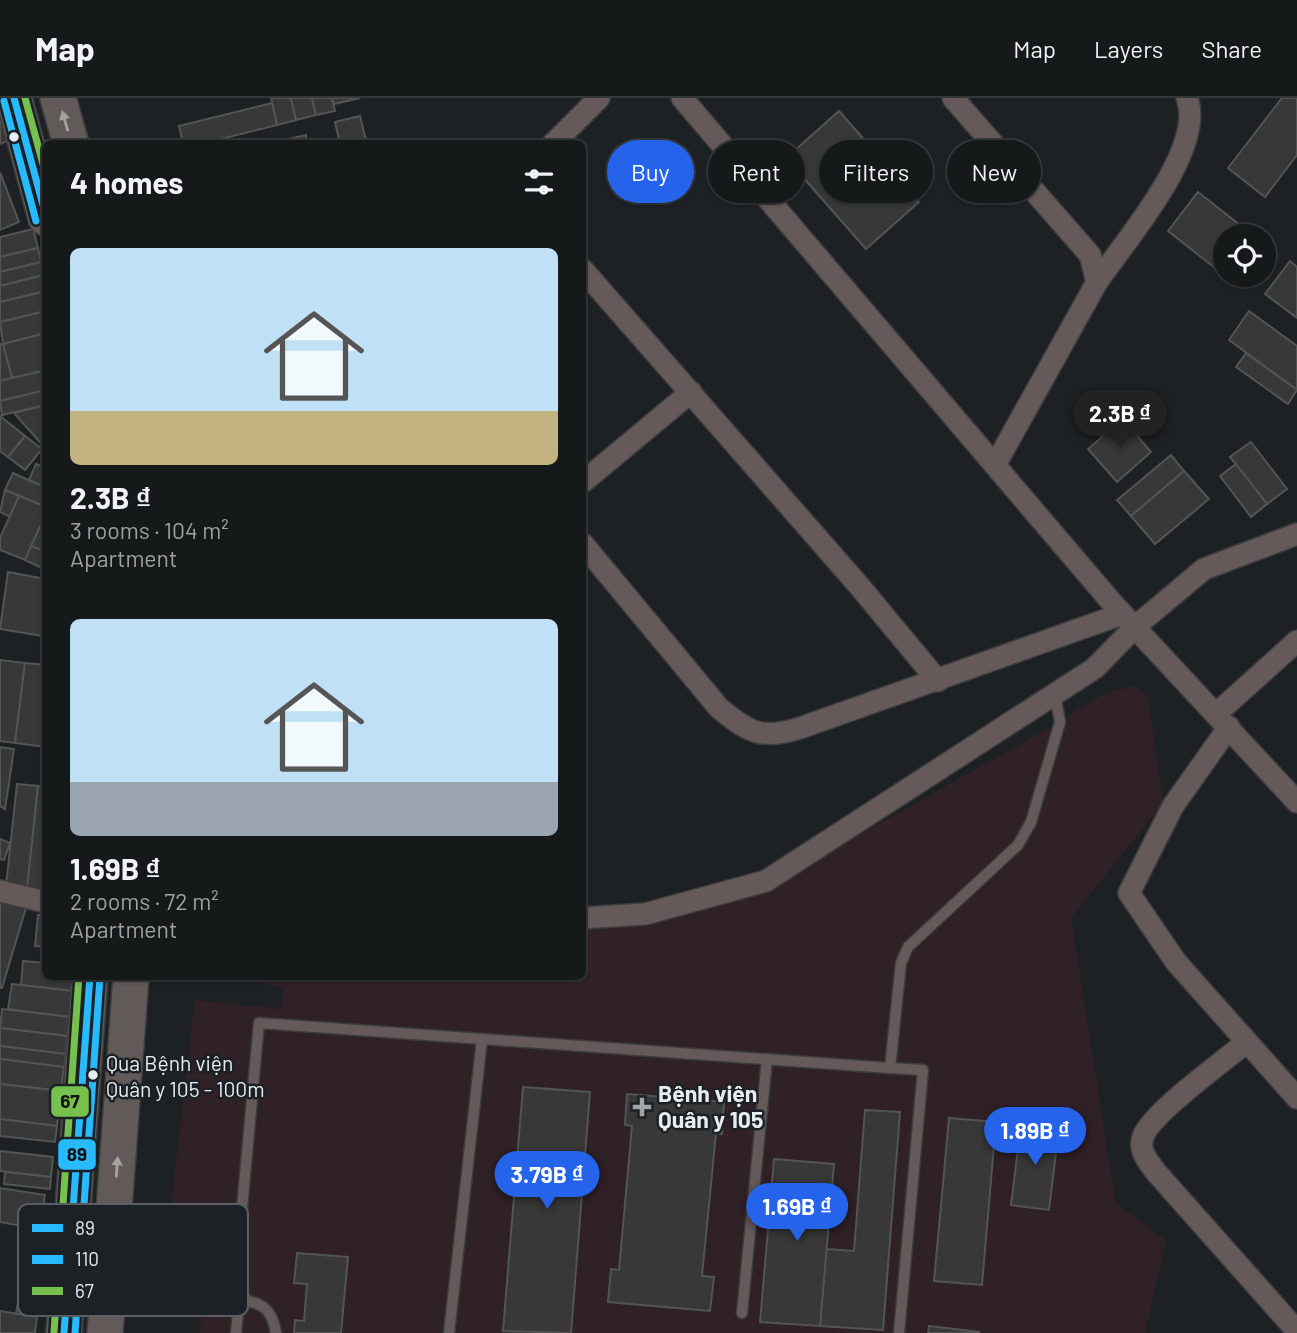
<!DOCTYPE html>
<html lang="en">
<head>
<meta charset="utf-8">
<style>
	:root { --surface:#16191a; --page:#232627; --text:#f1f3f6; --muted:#9ea0a2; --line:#353839; --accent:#2563eb }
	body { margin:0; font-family:Barlow,sans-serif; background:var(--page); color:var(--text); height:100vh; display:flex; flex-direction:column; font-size:26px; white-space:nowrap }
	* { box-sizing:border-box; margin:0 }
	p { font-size:23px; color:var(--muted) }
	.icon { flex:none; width:38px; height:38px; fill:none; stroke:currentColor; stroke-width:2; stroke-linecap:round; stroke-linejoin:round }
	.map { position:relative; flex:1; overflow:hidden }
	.sheet { position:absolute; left:42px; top:42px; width:544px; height:840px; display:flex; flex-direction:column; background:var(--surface); border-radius:10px; box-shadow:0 2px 5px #0004,0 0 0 2px var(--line) }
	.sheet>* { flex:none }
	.banner { position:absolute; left:607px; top:42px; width:584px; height:63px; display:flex; gap:14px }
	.buttons { position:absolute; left:1213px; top:126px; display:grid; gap:14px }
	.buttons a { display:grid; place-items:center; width:63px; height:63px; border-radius:50%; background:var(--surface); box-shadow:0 2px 5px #0004,0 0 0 2px var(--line); font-size:35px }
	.price { position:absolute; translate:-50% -60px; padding:0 16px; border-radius:24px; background:var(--accent); color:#fff; font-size:23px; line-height:46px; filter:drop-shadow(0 2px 4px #0008) }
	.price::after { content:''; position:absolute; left:50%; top:42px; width:21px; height:16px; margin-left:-10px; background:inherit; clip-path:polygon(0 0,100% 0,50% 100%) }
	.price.active { background:#222; color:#fff }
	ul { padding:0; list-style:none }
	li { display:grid; align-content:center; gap:14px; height:371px; padding:0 28px }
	li span { display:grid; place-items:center; height:217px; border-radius:10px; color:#555 }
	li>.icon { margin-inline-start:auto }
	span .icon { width:126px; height:126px; fill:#fffc; stroke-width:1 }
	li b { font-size:30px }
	h2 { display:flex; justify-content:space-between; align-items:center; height:84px; padding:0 28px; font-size:30px }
	.pill { padding:0 24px; border-radius:32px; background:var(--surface); box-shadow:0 2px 5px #0004,0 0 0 2px var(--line); font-size:24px; line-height:63px }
	.pill.active { background:var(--accent); color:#fff }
	header { display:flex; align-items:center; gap:42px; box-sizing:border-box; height:98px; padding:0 35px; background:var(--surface); border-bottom:2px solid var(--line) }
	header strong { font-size:33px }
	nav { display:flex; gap:38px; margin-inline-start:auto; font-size:24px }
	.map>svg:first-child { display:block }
	.medical { fill:#302127 }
	.building { fill:#373837; stroke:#535454; stroke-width:2 }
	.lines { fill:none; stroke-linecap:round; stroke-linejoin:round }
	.service-casing { stroke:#3b3d3f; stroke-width:13 }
	.minor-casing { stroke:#3b3d3f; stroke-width:24 }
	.trunk-casing { stroke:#3b3d3f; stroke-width:38 }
	.service { stroke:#655959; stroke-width:10 }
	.minor { stroke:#655959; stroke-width:21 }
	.trunk { stroke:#625959; stroke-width:35 }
	.bus-1-casing { stroke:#1c2125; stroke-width:12 }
	.bus-2-casing { stroke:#1c2125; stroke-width:12 }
	.bus-3-casing { stroke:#1c2125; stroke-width:12 }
	.bus-1 { stroke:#27baff; stroke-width:7 }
	.bus-2 { stroke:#27baff; stroke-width:7 }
	.bus-3 { stroke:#76c04d; stroke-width:7 }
	.oneway { fill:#a6a2a4 }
	.bus-dot { fill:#e9ecef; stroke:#1c2125; stroke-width:2.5 }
	.poi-dot { fill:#a2a5a8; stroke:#1c2125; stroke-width:2.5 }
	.labels { text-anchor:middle; stroke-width:5; stroke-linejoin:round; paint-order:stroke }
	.bus-label { font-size:21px; fill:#e9ecef; stroke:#1c2125; text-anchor:start }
	.poi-label { font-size:23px; font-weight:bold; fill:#e9ecef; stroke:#1c2125; text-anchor:start }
	.key { fill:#1c2125; stroke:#5a5e62; stroke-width:2 }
	.key-label { font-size:19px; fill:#e9ecef }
	.line-badge { stroke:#1c2125; stroke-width:2.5 }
	.pale-badge-label { font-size:19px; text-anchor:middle; font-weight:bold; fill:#111 }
</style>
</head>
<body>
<header>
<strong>Map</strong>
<nav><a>Map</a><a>Layers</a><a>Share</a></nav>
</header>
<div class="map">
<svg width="1297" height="1235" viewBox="0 0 1297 1235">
	<rect width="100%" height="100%" fill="#1e2123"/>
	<polygon class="medical" points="1134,588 1148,599 1163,705 1071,820 1116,1106 1166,1142 1145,1235 199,1235 203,1210 161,1193 195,902 281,911 284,889 264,886 266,879 583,878 583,826 770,787 1060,624 1103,596"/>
	<g class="building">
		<polygon points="271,0 291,0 296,22 277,27"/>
		<polygon points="291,0 312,0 316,17 296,22"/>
		<polygon points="312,0 332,0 335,13 316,17"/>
		<polygon points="332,0 360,0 334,6"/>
		<polygon points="1282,0 1297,0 1297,57 1265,99 1228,70"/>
		<polygon points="272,5 277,27 201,46 183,46 179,28"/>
		<polygon points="839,13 919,104 866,151 786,60"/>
		<polygon points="360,18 367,46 340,46 335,24"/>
		<polygon points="7,21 14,40 0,46 0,23"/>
		<polygon points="306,37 307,46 267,46"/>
		<polygon points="0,74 19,124 0,132"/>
		<polygon points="1198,94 1254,138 1225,138 1225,177 1241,177 1234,185 1168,133"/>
		<polygon points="33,131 38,150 0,159 0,139"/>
		<polygon points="38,150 41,164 0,174 0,159"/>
		<polygon points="1290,163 1297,169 1297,220 1265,196"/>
		<polygon points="41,164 44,177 0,188 0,174"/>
		<polygon points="44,177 46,193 0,204 0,188"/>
		<polygon points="46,193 46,213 0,224 0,204"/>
		<polygon points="46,213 46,235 3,246 0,224"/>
		<polygon points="1249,213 1297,248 1297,292 1229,242"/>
		<polygon points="46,235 46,272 12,280 3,246"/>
		<polygon points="0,246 3,246 12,280 0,283"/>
		<polygon points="1246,255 1297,292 1288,306 1236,269"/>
		<polygon points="46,272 46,292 0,303 0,283"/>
		<polygon points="46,292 46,307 2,317 0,303"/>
		<polygon points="46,307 46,351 14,315"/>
		<polygon points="0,318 25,338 8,359 0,353"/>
		<polygon points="1123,321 1151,354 1117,384 1088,351"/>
		<polygon points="25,338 42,351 25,372 8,359"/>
		<polygon points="1251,344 1287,391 1267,406 1230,359"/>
		<polygon points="1171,357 1184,373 1131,418 1117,402"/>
		<polygon points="36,366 46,370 46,390 29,382"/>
		<polygon points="1236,366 1267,406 1251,419 1220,378"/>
		<polygon points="1184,373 1209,401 1155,446 1131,418"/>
		<polygon points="13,375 46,390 46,409 5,392"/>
		<polygon points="5,392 19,398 10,419 0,414"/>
		<polygon points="19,398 46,409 46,416 25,462 0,452 0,440"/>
		<polygon points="46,416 46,454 31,448"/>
		<polygon points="31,448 46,454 46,472 25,462"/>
		<polygon points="8,474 46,481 43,538 0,531"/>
		<polygon points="0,562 25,565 15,645 0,643"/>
		<polygon points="25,565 46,567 46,649 15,645"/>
		<polygon points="0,649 14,651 5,711 0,708"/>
		<polygon points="17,686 38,688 27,791 6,788"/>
		<polygon points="38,688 46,689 46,793 27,791"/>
		<polygon points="0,741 10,745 4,762 0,761"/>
		<polygon points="0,802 26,810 2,890 0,890"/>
		<polygon points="38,817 46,817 46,849 35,848"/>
		<polygon points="23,863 46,865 46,878 75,878 73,893 21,887"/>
		<polygon points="12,886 73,893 70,919 8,911"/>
		<polygon points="2,911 70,919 67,938 0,930"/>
		<polygon points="0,930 67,938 66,956 0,948"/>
		<polygon points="0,948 66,956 64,969 0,961"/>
		<polygon points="0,961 64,969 61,993 0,986"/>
		<polygon points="0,986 61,993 57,1028 0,1021"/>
		<polygon points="523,989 590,994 571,1235 503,1233"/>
		<polygon points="627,996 724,1004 722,1036 716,1035 702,1178 714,1179 710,1213 608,1204 611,1171 619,1172 632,1028 625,1027"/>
		<polygon points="865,1012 900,1014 883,1232 820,1228 826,1151 854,1153"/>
		<polygon points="949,1020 996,1024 982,1187 934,1183"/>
		<polygon points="0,1021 57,1028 55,1044 0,1038"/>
		<polygon points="1021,1026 1059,1030 1049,1112 1011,1107"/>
		<polygon points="0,1053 53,1059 51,1079 0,1073"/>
		<polygon points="774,1061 834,1066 820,1228 760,1224"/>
		<polygon points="5,1074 51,1079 50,1091 4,1086"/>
		<polygon points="0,1090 45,1097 37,1145 20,1143 22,1128 0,1124"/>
		<polygon points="297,1155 348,1159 341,1235 294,1235 295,1222 304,1223 307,1186 294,1185"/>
		<polygon points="25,1163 35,1165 27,1218 16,1216"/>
		<polygon points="0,1213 37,1219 35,1235 0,1235"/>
		<polygon points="929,1228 979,1234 979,1235 928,1235"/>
	</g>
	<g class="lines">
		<g class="service-casing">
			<g id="service">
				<polyline points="890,970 923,972 899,1235"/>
				<polyline points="247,1203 235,1186 259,925 890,970 901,865 908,849 1018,747 1031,724 1060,624 1055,596"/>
				<polyline points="742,1215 767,961"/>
				<path d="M 236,1235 L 238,1213 L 247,1203 C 266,1206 273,1216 276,1235"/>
				<polyline points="449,1235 482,941"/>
			</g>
		</g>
		<g class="minor-casing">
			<g id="minor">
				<polyline points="682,0 1114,507 1297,704"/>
				<polyline points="953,0 1090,157 1097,184 995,367"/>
				<polyline points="553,46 599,0"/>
				<polyline points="583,172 861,490 938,583"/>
				<path d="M 1097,184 C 1125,143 1206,51 1187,0"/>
				<polyline points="583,384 691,294"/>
				<path d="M 583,446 L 719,610 C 749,635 762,642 800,630 L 1122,516"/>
				<polyline points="1216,616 1297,543"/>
				<polyline points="1229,629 1173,708 1129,795 1176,864 1297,1000"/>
				<polyline points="0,793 46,804"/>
				<polyline points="583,820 645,816 766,783 1095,570 1136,528 1204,471 1297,436"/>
				<path d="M 1247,944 C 1225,962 1150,1016 1143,1039 C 1138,1052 1148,1063 1155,1073 L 1297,1233"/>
			</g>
		</g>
		<g class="trunk-casing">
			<g id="trunk">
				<polyline points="14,0 46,120"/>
				<polyline points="58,0 71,46"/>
				<polyline points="64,1235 90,878"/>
				<polyline points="105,1235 131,878"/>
			</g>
		</g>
		<use href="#service" class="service"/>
		<use href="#minor" class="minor"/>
		<use href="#trunk" class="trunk"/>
		<g class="bus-1-casing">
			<g id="bus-1">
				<polyline points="14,0 46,118"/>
				<polyline points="64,1235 90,878"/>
			</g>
		</g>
		<g class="bus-2-casing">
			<g id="bus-2">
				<polyline points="4,3 36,123"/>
				<polyline points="75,1235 100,879"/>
			</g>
		</g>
		<g class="bus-3-casing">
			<g id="bus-3">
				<polyline points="25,0 46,77"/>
				<polyline points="54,1234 79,878"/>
			</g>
		</g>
		<use href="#bus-1" class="bus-1"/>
		<use href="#bus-2" class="bus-2"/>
		<use href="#bus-3" class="bus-3"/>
	</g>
	<defs><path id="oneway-solid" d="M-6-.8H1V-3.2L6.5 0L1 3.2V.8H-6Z" transform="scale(1.75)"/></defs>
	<g class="oneway">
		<use href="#oneway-solid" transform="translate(65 23) rotate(-106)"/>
		<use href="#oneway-solid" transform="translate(117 1069) rotate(-86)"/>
	</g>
	<g class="bus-dot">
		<circle cx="14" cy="39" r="6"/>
		<circle cx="93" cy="977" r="6"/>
	</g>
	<path class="poi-dot" d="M638.5 998.5h7v7h7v7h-7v7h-7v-7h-7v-7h7z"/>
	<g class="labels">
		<g class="bus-label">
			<text x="106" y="973">Qua Bệnh viện<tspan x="106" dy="26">Quân y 105 - 100m</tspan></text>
		</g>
		<g class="poi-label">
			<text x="658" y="1004">Bệnh viện<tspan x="658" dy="26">Quân y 105</tspan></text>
		</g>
	</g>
	<rect x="18" y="1106" width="230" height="112" rx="10" class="key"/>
	<rect x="32" y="1126" width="31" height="8" fill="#27baff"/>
	<rect x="32" y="1157" width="31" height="9" fill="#27baff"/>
	<rect x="32" y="1189" width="31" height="8" fill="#76c04d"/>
	<g class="key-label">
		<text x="75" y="1137">89</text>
		<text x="75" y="1168">110</text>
		<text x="75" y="1200">67</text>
	</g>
	<g class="line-badge">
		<rect x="50" y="987" width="40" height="33" rx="7" fill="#76c04d"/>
		<rect x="57" y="1040" width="40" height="33" rx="7" fill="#27baff"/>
	</g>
	<g class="pale-badge-label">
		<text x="70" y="1010">67</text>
		<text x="77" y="1063">89</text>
	</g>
</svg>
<div class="buttons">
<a><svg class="icon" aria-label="locate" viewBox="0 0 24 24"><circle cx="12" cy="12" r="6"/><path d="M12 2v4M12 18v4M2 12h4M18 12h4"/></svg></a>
</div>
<b class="price active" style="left:1120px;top:352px">2.3B ₫</b>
<b class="price" style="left:1035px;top:1069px">1.89B ₫</b>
<b class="price" style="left:547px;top:1113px">3.79B ₫</b>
<b class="price" style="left:797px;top:1145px">1.69B ₫</b>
<div class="banner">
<a class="pill active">Buy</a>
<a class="pill">Rent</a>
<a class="pill">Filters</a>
<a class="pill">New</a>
</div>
<section class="sheet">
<h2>4 homes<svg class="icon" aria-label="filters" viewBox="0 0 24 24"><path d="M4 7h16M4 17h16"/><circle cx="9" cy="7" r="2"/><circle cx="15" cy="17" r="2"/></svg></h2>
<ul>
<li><span style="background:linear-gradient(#bfe0f5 75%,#c2b280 0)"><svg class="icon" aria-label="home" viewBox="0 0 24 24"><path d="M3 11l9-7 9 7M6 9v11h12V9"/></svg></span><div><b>2.3B ₫</b><p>3 rooms · 104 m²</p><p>Apartment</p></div></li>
<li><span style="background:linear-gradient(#bfe0f5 75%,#9aa5b1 0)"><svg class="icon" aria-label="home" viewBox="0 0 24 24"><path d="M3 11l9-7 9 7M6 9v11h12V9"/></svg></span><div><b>1.69B ₫</b><p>2 rooms · 72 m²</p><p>Apartment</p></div></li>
</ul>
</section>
</div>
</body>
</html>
